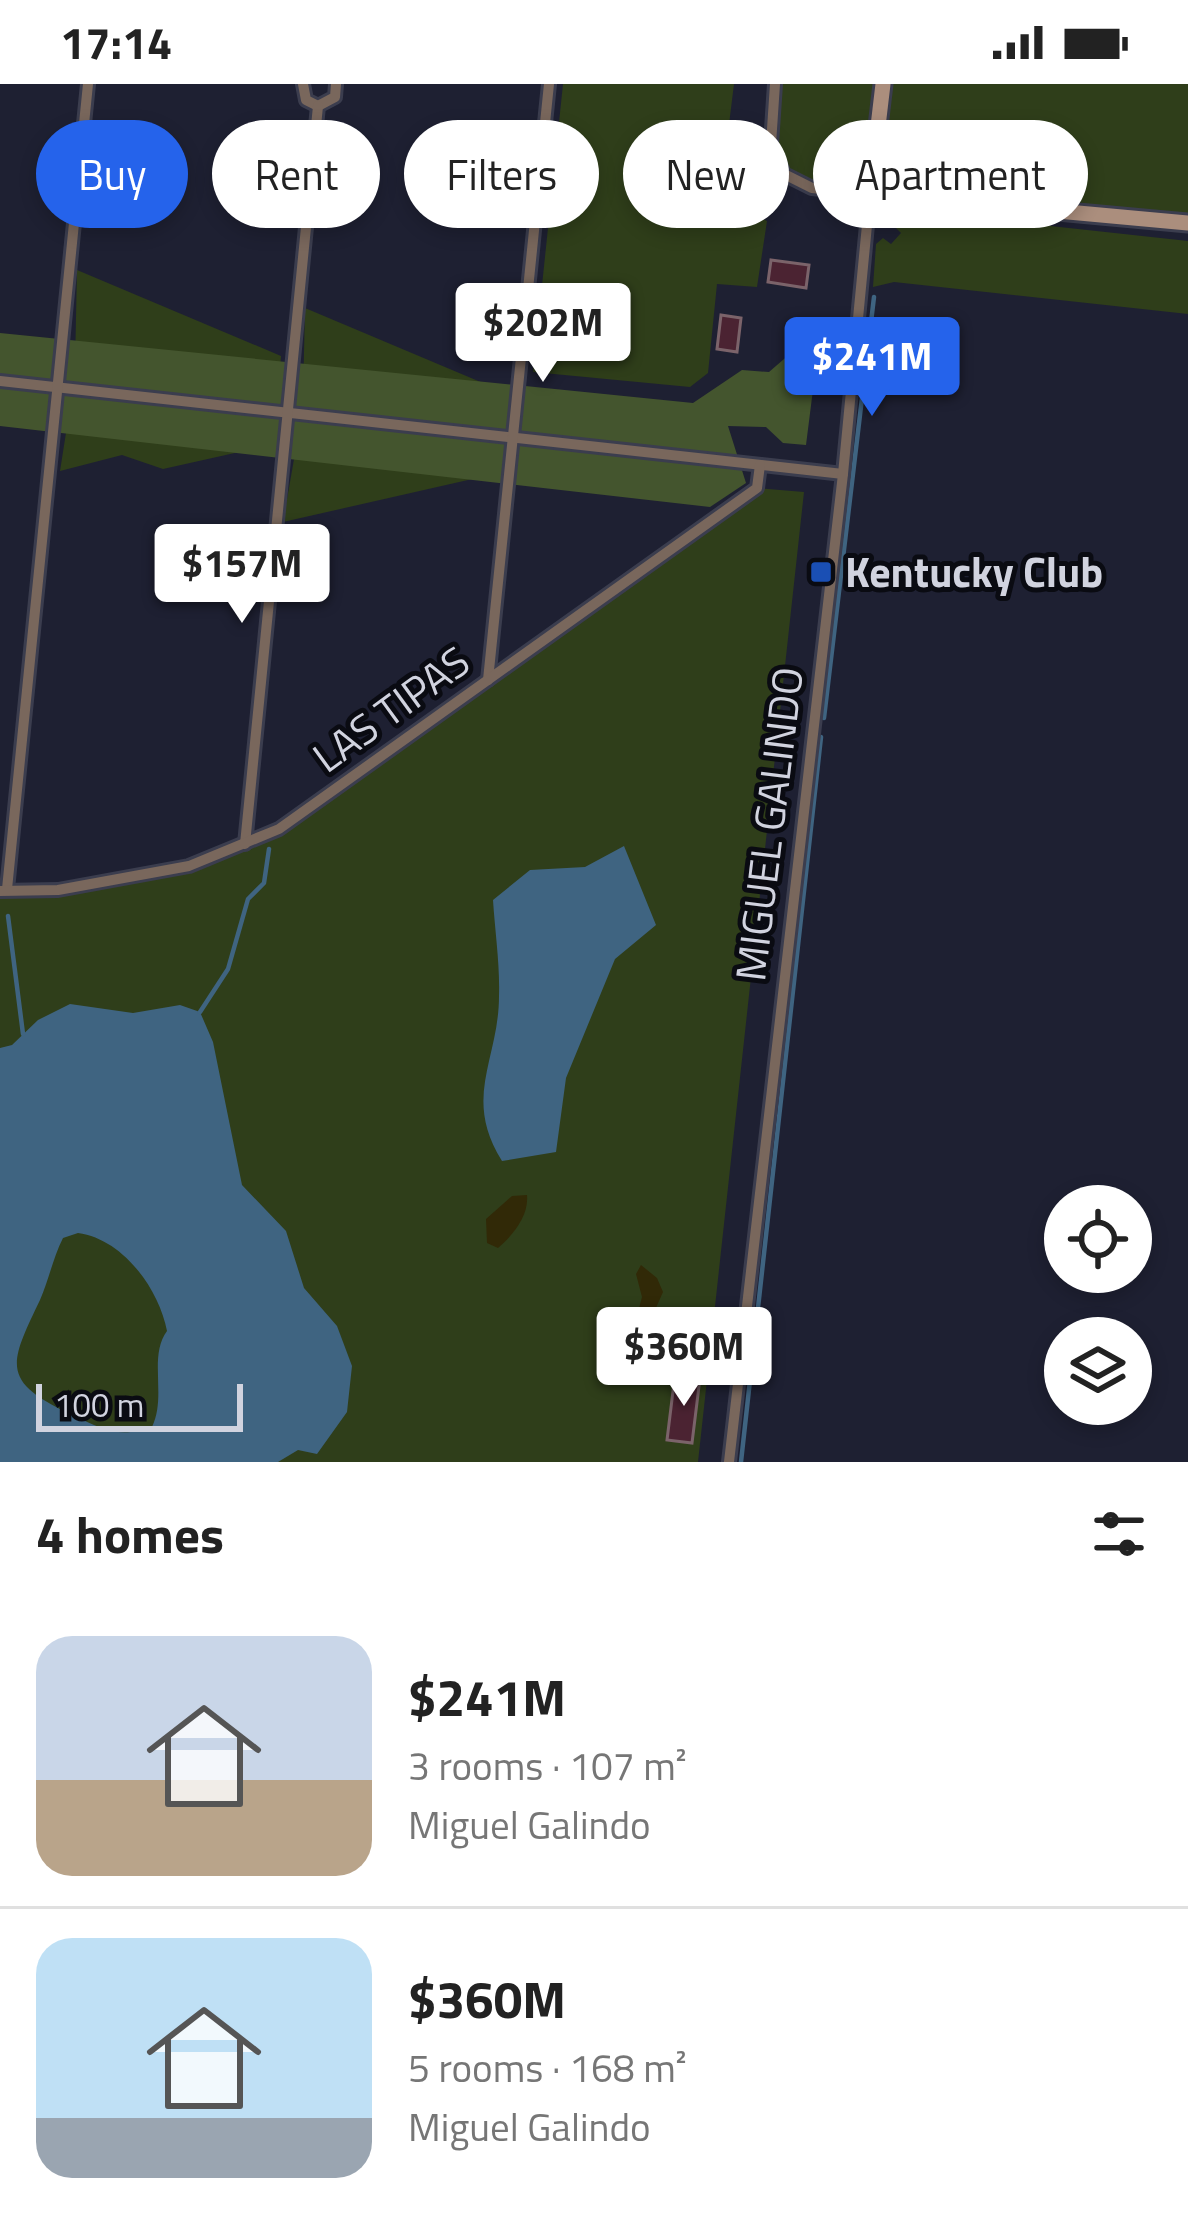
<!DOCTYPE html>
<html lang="en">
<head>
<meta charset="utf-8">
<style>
	:root { --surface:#fff; --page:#f2f2f2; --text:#222; --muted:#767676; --line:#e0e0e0; --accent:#2563eb }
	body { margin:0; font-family:"Titillium Web",sans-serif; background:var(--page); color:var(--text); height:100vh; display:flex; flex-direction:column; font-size:45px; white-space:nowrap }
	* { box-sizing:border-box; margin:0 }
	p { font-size:39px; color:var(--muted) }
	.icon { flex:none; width:66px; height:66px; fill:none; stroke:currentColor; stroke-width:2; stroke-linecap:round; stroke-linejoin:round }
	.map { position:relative; height:1378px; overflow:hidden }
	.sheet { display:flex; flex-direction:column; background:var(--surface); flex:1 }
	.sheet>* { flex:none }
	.guide { position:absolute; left:36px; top:36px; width:1116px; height:108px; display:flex; gap:24px }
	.tools { position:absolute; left:1044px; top:1101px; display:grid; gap:24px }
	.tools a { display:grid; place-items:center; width:108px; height:108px; border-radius:50%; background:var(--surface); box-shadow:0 6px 18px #0003; font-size:60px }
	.scale { position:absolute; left:36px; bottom:30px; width:207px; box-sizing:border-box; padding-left:12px; border:6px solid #d1d3df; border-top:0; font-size:33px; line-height:42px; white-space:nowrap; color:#d1d3df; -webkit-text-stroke:9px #0a0b12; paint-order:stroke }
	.price { position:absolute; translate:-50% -102px; padding:0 27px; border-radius:12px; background:#fff; color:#222; font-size:39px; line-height:78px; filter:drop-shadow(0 3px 6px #0008) }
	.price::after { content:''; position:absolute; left:50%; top:72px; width:36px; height:27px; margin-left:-18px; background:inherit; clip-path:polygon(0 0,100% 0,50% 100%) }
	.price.selected { background:var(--accent); color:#fff }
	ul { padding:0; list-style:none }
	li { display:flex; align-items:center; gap:36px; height:300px; padding:0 36px }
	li+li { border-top:3px solid var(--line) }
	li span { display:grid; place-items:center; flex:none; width:336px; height:240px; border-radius:36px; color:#555 }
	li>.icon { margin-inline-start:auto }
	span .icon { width:144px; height:144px; fill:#fffc; stroke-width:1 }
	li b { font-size:51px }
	h2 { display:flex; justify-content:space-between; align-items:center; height:144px; padding:0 36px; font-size:51px }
	.chip { padding:0 42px; border-radius:54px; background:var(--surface); box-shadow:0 6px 18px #0003; font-size:42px; line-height:108px }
	.chip.selected { background:var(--accent); color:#fff }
	.status { display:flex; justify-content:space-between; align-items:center; height:84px; padding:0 60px; background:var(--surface); direction:ltr }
	.status svg { height:33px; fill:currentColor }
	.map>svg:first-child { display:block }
	.green { fill:#2f3e1a }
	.forest { fill:#44552e }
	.sand { fill:#312907 }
	.water { fill:#3f6481; fill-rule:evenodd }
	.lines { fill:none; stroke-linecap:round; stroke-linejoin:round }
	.stream { stroke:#3f6481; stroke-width:4.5 }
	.building { fill:#4b2332; stroke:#7b636a; stroke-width:3 }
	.street-casing { stroke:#3b3d4e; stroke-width:16 }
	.secondary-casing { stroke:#3b3d4e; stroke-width:21 }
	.street { stroke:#79675c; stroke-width:10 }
	.secondary { stroke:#ab8e7d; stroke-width:15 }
	.transit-dot { fill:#1a4fb4; stroke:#0a0b12; stroke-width:4.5 }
	.labels { text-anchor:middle; stroke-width:10; stroke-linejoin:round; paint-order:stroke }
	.poi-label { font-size:42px; font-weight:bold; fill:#d1d3df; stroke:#0a0b12; text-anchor:start }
	.street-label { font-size:42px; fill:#d1d3df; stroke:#0a0b12 }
</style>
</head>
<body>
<div class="status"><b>17:14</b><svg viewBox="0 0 49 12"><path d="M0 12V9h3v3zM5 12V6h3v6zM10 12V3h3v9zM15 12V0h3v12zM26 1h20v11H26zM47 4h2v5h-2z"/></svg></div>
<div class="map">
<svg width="1188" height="1378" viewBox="0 0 1188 1378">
	<rect width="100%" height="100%" fill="#1e2032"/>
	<g class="green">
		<polygon points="563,0 734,0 722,97 741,124 767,137 757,203 717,200 708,289 690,303 533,288"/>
		<polygon points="775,0 1188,0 1188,139 796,99 776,76"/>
		<polygon points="905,126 1188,157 1188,230 894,198 873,203 876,160 883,154 891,160 901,149 894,142"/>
		<polygon points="77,186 281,272 278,304 75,282"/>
		<polygon points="305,224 509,310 303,314"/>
		<polygon points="71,317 262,363 163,385 122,371 60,387"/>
		<polygon points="300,341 490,391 283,438"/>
		<polygon points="757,404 804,408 698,1378 0,1378 0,807 58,806 189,782 279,745"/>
	</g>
	<polygon class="forest" points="0,249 693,319 742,286 769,288 806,256 819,258 806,361 783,359 766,343 728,342 746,399 710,423 0,342"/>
	<g class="sand">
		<path d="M 527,1111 C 529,1132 513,1151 498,1164 L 487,1159 L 486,1135 L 512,1112 Z"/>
		<polygon points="641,1181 657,1194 663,1208 655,1226 656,1252 641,1263 631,1255 642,1213 636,1190"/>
	</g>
	<g class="water">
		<path d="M 624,762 L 656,841 L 615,875 L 566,994 L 556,1068 L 502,1077 C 462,1013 499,976 499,912 C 500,880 495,848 493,816 L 530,786 L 585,783 Z"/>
		<path d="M 70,920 L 133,929 L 180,921 L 200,928 L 213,958 L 242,1101 L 286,1147 L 304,1204 L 337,1242 L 352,1282 L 347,1328 L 317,1370 L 298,1366 L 278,1378 L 0,1378 L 0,964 L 12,961 L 38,936 ZM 78,1149 C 123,1155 159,1205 167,1247 C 148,1273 167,1312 152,1343 C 118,1355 103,1345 72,1331 C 0,1297 9,1281 40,1216 C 49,1195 53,1174 63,1154 Z"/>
	</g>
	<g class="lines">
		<g class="stream">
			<polyline points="824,634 874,213"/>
			<polyline points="8,832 23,950"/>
			<polyline points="200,928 228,885 248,815 264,799 269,765"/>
			<polyline points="741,1378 821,653"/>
		</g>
	</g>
	<g class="building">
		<polygon points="771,176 809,181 806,204 768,198"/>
		<polygon points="721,231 741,234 737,268 717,265"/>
		<polygon points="675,1291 700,1294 692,1359 667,1356"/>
	</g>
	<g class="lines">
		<g class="street-casing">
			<g id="street">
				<polyline points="303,0 306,16 318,22"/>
				<polyline points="318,22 335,13 336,0"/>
				<polyline points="0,297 843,390"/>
				<polyline points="488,596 549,0"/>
				<polyline points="245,760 318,22"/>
				<polyline points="7,805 88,0"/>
				<polyline points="0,807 58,806 189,782 279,745 757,404 760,381"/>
				<polyline points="729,1378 843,390 870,110 812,104 784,90 771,60 775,0"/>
			</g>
		</g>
		<g class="secondary-casing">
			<polyline id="secondary" points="883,0 870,110 1188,139"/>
		</g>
		<use href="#street" class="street"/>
		<use href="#secondary" class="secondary"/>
	</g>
	<rect class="transit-dot" x="809" y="476" width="24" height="24" rx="6"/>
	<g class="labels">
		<g class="poi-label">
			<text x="845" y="503">Kentucky Club</text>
		</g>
		<g class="street-label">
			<text transform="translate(391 625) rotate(-36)" y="15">LAS TIPAS</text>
			<text transform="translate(769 740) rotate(-83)" y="15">MIGUEL GALINDO</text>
		</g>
	</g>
</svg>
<div class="tools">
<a><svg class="icon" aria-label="locate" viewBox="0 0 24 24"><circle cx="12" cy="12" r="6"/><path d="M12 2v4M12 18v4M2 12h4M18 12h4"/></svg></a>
<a><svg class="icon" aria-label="layers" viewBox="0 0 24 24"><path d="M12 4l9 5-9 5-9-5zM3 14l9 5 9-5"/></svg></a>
</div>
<div class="scale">100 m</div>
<b class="price" style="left:543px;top:301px">$202M</b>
<b class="price selected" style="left:872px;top:335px">$241M</b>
<b class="price" style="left:242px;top:542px">$157M</b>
<b class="price" style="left:684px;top:1325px">$360M</b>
<div class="guide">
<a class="chip selected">Buy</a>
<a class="chip">Rent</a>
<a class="chip">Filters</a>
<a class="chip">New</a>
<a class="chip">Apartment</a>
</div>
</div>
<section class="sheet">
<h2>4 homes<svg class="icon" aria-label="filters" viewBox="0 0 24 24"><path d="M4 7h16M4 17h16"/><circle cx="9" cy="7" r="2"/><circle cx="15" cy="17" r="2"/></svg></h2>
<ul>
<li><span style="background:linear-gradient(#c9d6e8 60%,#b9a48a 0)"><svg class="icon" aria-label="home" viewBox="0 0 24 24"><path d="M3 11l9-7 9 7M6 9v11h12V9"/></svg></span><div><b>$241M</b><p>3 rooms · 107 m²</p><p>Miguel Galindo</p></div></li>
<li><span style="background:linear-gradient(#bfe0f5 75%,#9aa5b1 0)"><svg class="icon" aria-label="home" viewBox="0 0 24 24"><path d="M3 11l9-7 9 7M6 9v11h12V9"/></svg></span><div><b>$360M</b><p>5 rooms · 168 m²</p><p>Miguel Galindo</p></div></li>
</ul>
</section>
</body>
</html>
